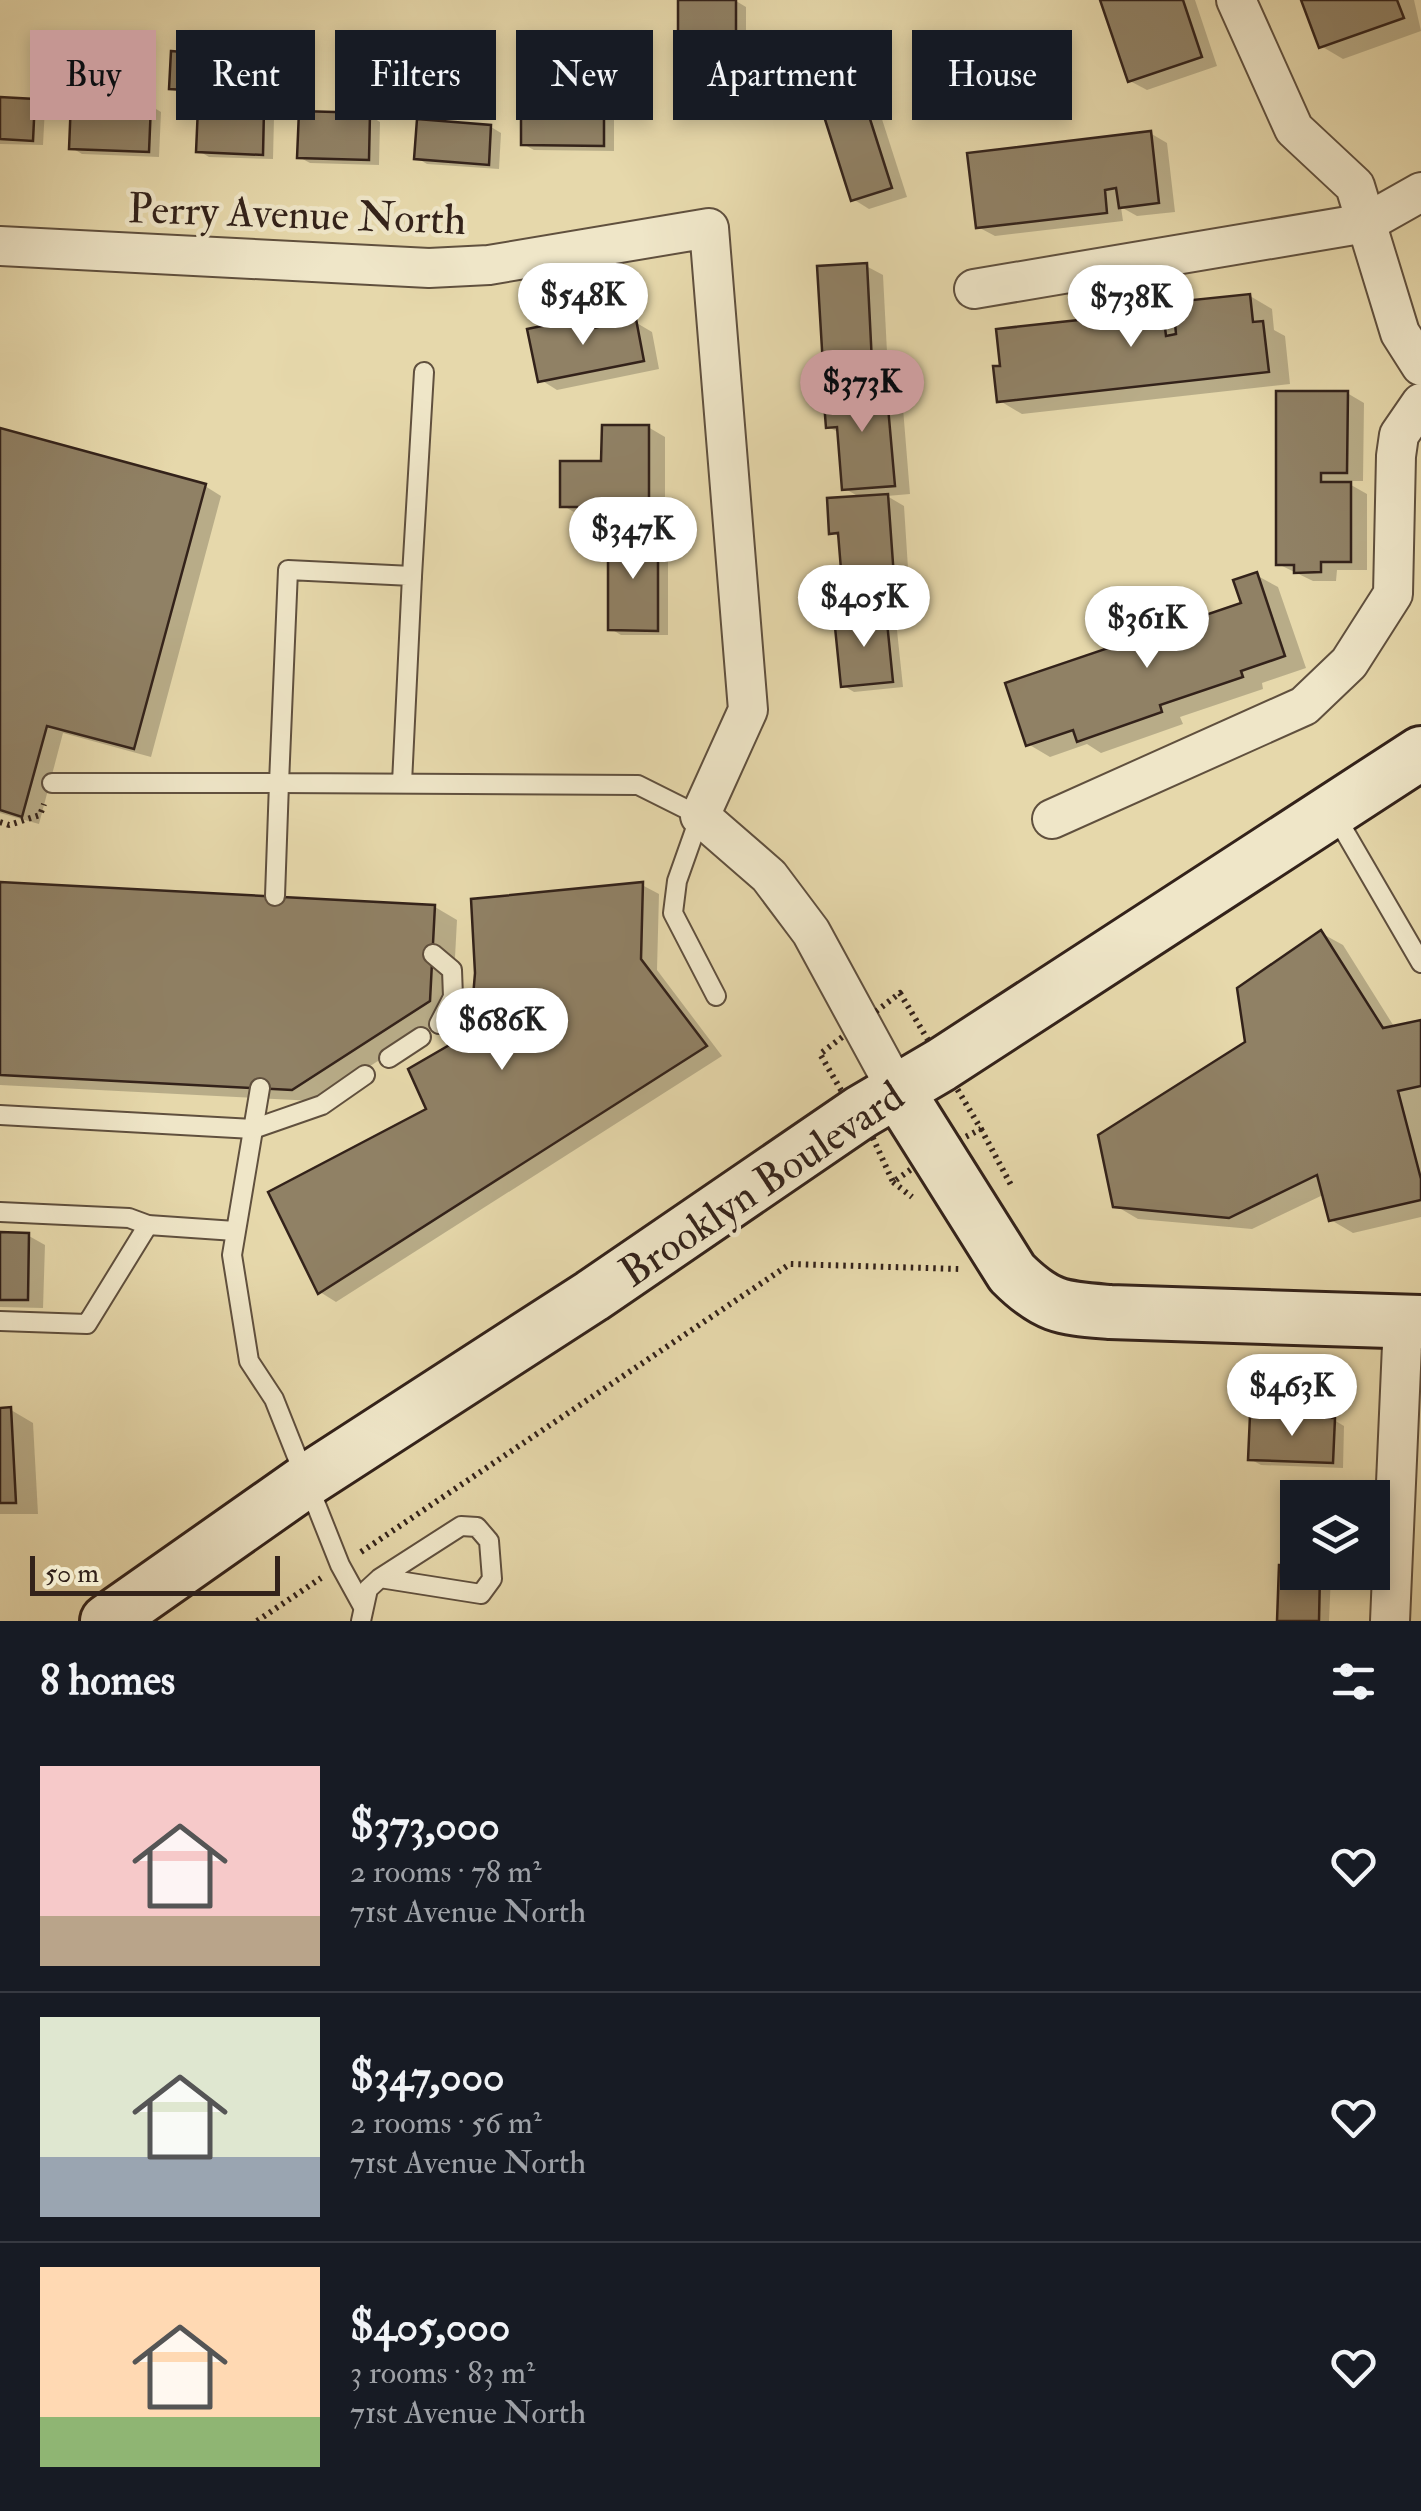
<!DOCTYPE html>
<html lang="en">
<head>
<meta charset="utf-8">
<style>
	:root { --surface:#171b24; --page:#20242c; --text:#f1f3f6; --muted:#9ea1a6; --line:#363941; --accent:#c59692 }
	body { margin:0; font-family:"IM FELL Double Pica",serif; background:var(--page); color:var(--text); height:100vh; display:flex; flex-direction:column; font-size:38px; white-space:nowrap }
	* { box-sizing:border-box; margin:0 }
	p { font-size:32px; color:var(--muted) }
	.icon { flex:none; width:55px; height:55px; fill:none; stroke:currentColor; stroke-width:2; stroke-linecap:round; stroke-linejoin:round }
	.map { position:relative; height:1621px; overflow:hidden }
	.side { display:flex; flex-direction:column; background:var(--surface); flex:1 }
	.side>* { flex:none }
	.guide { position:absolute; left:30px; top:30px; width:1362px; height:90px; display:flex; gap:20px }
	.controls { position:absolute; left:1280px; top:1480px; display:grid; gap:20px }
	.controls a { display:grid; place-items:center; width:110px; height:110px; border-radius:0px; background:var(--surface); box-shadow:0 5px 15px #0003; font-size:50px }
	.scale { position:absolute; left:30px; bottom:25px; width:250px; box-sizing:border-box; padding-left:10px; border:5px solid #33221a; border-top:0; font-size:28px; line-height:35px; white-space:nowrap; color:#33221a; -webkit-text-stroke:8px #efe6c8; paint-order:stroke }
	.price { position:absolute; translate:-50% -85px; padding:0 22px; border-radius:35px; background:#fff; color:#222; font-size:32px; line-height:65px; filter:drop-shadow(0 2px 5px #0008) }
	.price::after { content:''; position:absolute; left:50%; top:60px; width:30px; height:22px; margin-left:-15px; background:inherit; clip-path:polygon(0 0,100% 0,50% 100%) }
	.price.current { background:var(--accent); color:#111 }
	ul { padding:0; list-style:none }
	li { display:flex; align-items:center; gap:30px; height:250px; padding:0 40px }
	li+li { border-top:2px solid var(--line) }
	li span { display:grid; place-items:center; flex:none; width:280px; height:200px; border-radius:0px; color:#555 }
	li>.icon { margin-inline-start:auto }
	span .icon { width:120px; height:120px; fill:#fffc; stroke-width:1 }
	li b { font-size:42px }
	h2 { display:flex; justify-content:space-between; align-items:center; height:120px; padding:0 40px; font-size:42px }
	.tag { padding:0 35px; border-radius:0px; background:var(--surface); box-shadow:0 5px 15px #0003; font-size:35px; line-height:90px }
	.tag.current { background:var(--accent); color:#111 }
	.map>svg:first-child { display:block }
	.shadow { fill:#0003 }
	.building { fill:#908165; stroke:#33221a; stroke-width:2.5 }
	.lines { fill:none; stroke-linecap:round; stroke-linejoin:round }
	.lane-casing { stroke:#60503e; stroke-width:22 }
	.street-casing { stroke:#60503e; stroke-width:42 }
	.secondary-casing { stroke:#33221a; stroke-width:58 }
	.path { stroke:#33221a; stroke-width:6; stroke-dasharray:2.5 5; stroke-linecap:butt }
	.lane { stroke:#efe6c8; stroke-width:18 }
	.street { stroke:#efe6c8; stroke-width:38 }
	.secondary { stroke:#efe6c8; stroke-width:52 }
	.labels { text-anchor:middle; stroke-width:9; stroke-linejoin:round; paint-order:stroke }
	.street-label { font-size:42px; fill:#33221a; stroke:#efe6c8 }
</style>
</head>
<body>
<div class="map">
<svg width="1421" height="1621" viewBox="0 0 1421 1621">
	<rect width="100%" height="100%" fill="#e6d8ab"/>
	<filter id="stains"><feTurbulence type="fractalNoise" baseFrequency=".002" numOctaves="4"/><feColorMatrix values="0 0 0 0 .2 0 0 0 0 .09 0 0 0 0 .02 0 0 0 .5 -.17"/></filter>
	<radialGradient id="worn" r=".72"><stop offset=".6" stop-color="#630" stop-opacity="0"/><stop offset="1" stop-color="#630" stop-opacity=".3"/></radialGradient>
	<g class="shadow">
		<polygon points="1103,0 1195,0 1217,66 1147,90 1130,81"/>
		<polygon points="1304,0 1414,0 1421,31 1343,59 1321,46"/>
		<polygon points="736,1 746,7 746,39 760,45 760,82 721,82 710,76 710,69 691,69 680,63"/>
		<polygon points="90,42 100,48 97,83 65,81 55,74"/>
		<polygon points="205,56 216,62 214,95 182,93 171,87"/>
		<polygon points="425,63 429,65 426,98 392,93"/>
		<polygon points="855,75 871,85 907,197 869,209 853,199"/>
		<polygon points="614,99 624,105 624,117 614,117 614,151 534,150 523,144"/>
		<polygon points="0,100 34,101 45,107 43,145 0,144"/>
		<polygon points="151,106 161,112 159,157 82,154 72,148"/>
		<polygon points="264,112 274,118 273,159 209,157 199,151"/>
		<polygon points="370,116 380,122 379,165 310,163 299,157"/>
		<polygon points="491,127 501,133 499,169 427,164 417,158"/>
		<polygon points="1150,133 1167,143 1175,212 1137,216 1121,207 1123,221 995,236 978,227"/>
		<polygon points="866,266 883,275 888,371 841,374 825,365"/>
		<polygon points="1250,296 1272,309 1274,330 1285,336 1290,384 1022,414 1000,401 1163,313 1177,322"/>
		<polygon points="576,321 592,331 635,322 652,332 659,369 557,390 541,380"/>
		<polygon points="885,386 902,396 910,494 887,496 904,506 910,599 862,602 845,593 841,538 832,532 861,498 844,488 840,433 828,427"/>
		<polygon points="1347,393 1364,403 1363,481 1344,481 1367,494 1367,570 1337,570 1336,581 1313,581 1278,564"/>
		<polygon points="648,427 665,437 665,515 579,515 562,505"/>
		<polygon points="0,431 205,486 221,496 151,757 63,733 39,824 0,813"/>
		<polygon points="658,536 668,542 668,635 621,635 611,629"/>
		<polygon points="1256,575 1278,587 1306,668 1262,683 1263,689 1180,717 1183,724 1101,753 1087,744 1050,757 1028,744 1244,604"/>
		<polygon points="885,614 896,621 903,687 854,692 844,686"/>
		<polygon points="0,884 435,907 457,920 452,1014 315,1101 0,1085"/>
		<polygon points="642,885 659,894 657,970 722,1056 336,1302 320,1292 472,1035"/>
		<polygon points="1321,933 1343,945 1395,1028 1421,1023 1421,1217 1353,1233 1331,1220 1325,1194 1252,1229 1138,1219 1116,1206 1248,1043"/>
		<polygon points="0,1235 29,1236 45,1245 43,1308 0,1307"/>
		<polygon points="11,1410 33,1423 38,1514 0,1514 0,1411"/>
		<polygon points="1334,1420 1344,1426 1343,1468 1261,1465 1250,1459"/>
		<polygon points="1298,1572 1331,1575 1329,1621 1282,1621"/>
	</g>
	<g class="building">
		<polygon points="678,0 736,0 736,37 750,36 750,78 708,77 708,65 678,64"/>
		<polygon points="1100,0 1183,0 1202,57 1128,82"/>
		<polygon points="1301,0 1397,0 1404,18 1319,48"/>
		<polygon points="55,37 90,39 87,79 52,76"/>
		<polygon points="171,51 206,54 204,91 169,89"/>
		<polygon points="393,57 426,60 422,98 390,94"/>
		<polygon points="855,72 892,188 851,201 814,85"/>
		<polygon points="521,96 614,97 614,112 604,112 604,146 521,145"/>
		<polygon points="0,97 35,99 33,141 0,139"/>
		<polygon points="71,101 151,104 149,152 69,149"/>
		<polygon points="198,107 264,109 263,155 196,152"/>
		<polygon points="299,111 370,113 369,160 297,158"/>
		<polygon points="417,119 491,125 489,165 414,159"/>
		<polygon points="1151,131 1159,203 1119,208 1116,188 1105,190 1107,213 976,228 967,153"/>
		<polygon points="867,263 872,363 823,366 817,266"/>
		<polygon points="1250,294 1253,322 1263,321 1269,372 997,402 993,366 1000,366 996,329 1163,311 1166,336 1176,334 1173,302"/>
		<polygon points="576,319 579,331 636,319 644,361 538,382 527,329"/>
		<polygon points="886,384 895,486 842,490 837,427 826,428 823,389"/>
		<polygon points="1276,391 1348,391 1347,473 1321,473 1321,482 1351,482 1351,562 1321,562 1321,572 1294,573 1294,565 1276,565"/>
		<polygon points="602,425 649,425 649,507 560,507 560,461 601,461"/>
		<polygon points="0,428 206,484 134,749 47,726 22,817 0,810"/>
		<polygon points="888,494 895,591 843,594 838,533 829,534 827,498"/>
		<polygon points="608,534 658,534 658,631 608,630"/>
		<polygon points="1257,572 1285,656 1241,671 1243,677 1160,705 1162,712 1077,742 1073,730 1026,746 1005,683 1241,603 1233,580"/>
		<polygon points="886,612 893,682 841,687 834,617"/>
		<polygon points="0,882 435,905 430,1001 292,1090 0,1075"/>
		<polygon points="643,882 641,959 707,1046 318,1294 268,1192 426,1109 408,1069 470,1033 475,973 471,899"/>
		<polygon points="1321,930 1383,1028 1421,1020 1421,1086 1398,1091 1421,1179 1421,1200 1329,1221 1317,1175 1229,1218 1113,1207 1098,1135 1245,1042 1237,988"/>
		<polygon points="0,1232 29,1233 28,1300 0,1300"/>
		<polygon points="11,1407 16,1503 0,1503 0,1408"/>
		<polygon points="1250,1415 1335,1418 1333,1463 1248,1460"/>
		<polygon points="1279,1565 1298,1566 1298,1572 1320,1572 1319,1621 1277,1621"/>
	</g>
	<g class="lines">
		<g class="lane-casing">
			<g id="lane">
				<polyline points="412,576 424,372"/>
				<polyline points="52,783 279,783 275,896"/>
				<polyline points="402,783 412,576 288,570 279,783 638,785 700,816 677,881 673,913 716,996"/>
				<polyline points="1335,815 1421,963"/>
				<polyline points="433,954 452,970 453,997 439,1024"/>
				<polyline points="389,1058 421,1037"/>
				<polyline points="260,1088 232,1255 249,1361 274,1399 340,1565 362,1605"/>
				<polyline points="0,1115 253,1129 322,1105 365,1075"/>
				<polyline points="0,1212 129,1218 148,1225 235,1231"/>
				<polyline points="0,1321 87,1324 148,1225"/>
				<polyline points="361,1621 368,1589 380,1578 461,1526 477,1527 489,1541 492,1579 481,1594 380,1578"/>
			</g>
		</g>
		<g class="street-casing">
			<g id="street">
				<polyline points="1236,0 1294,129 1355,186 1400,333 1421,366"/>
				<polyline points="0,246 429,268 489,265 709,228 748,710 700,816 769,876 811,932 897,1090"/>
				<polyline points="974,289 1366,223 1421,192"/>
				<polyline points="1052,819 1304,706 1349,663 1393,594 1396,456 1399,435 1421,403"/>
				<polyline points="1390,1621 1403,1322"/>
			</g>
		</g>
		<g class="secondary-casing">
			<g id="secondary">
				<path d="M 897,1090 L 1012,1273 C 1047,1308 1062,1308 1110,1312 L 1421,1322"/>
				<polyline points="107,1621 309,1479 592,1296 861,1112 941,1065 1421,753"/>
			</g>
		</g>
		<g class="path">
			<polyline points="0,822 9,825 40,815 44,804"/>
			<polygon points="900,993 981,1129 936,1152 893,1182 861,1112 841,1090 820,1054"/>
			<polyline points="981,1129 1011,1185"/>
			<polyline points="893,1182 912,1197"/>
			<polyline points="361,1552 790,1264 960,1269"/>
			<polyline points="257,1621 321,1578"/>
		</g>
		<use href="#lane" class="lane"/>
		<use href="#street" class="street"/>
		<use href="#secondary" class="secondary"/>
	</g>
	<g class="labels">
		<g class="street-label">
			<text transform="translate(297 213) rotate(2)" y="15">Perry Avenue North</text>
			<text transform="translate(761 1183) rotate(-34)" y="15">Brooklyn Boulevard</text>
		</g>
	</g>
	<rect width="100%" height="100%" filter="url(#stains)"/>
	<rect width="100%" height="100%" fill="url(#worn)"/>
</svg>
<div class="controls">
<a><svg class="icon" aria-label="layers" viewBox="0 0 24 24"><path d="M12 4l9 5-9 5-9-5zM3 14l9 5 9-5"/></svg></a>
</div>
<div class="scale">50 m</div>
<b class="price" style="left:583px;top:348px">$548K</b>
<b class="price" style="left:1131px;top:350px">$738K</b>
<b class="price current" style="left:862px;top:435px">$373K</b>
<b class="price" style="left:633px;top:582px">$347K</b>
<b class="price" style="left:864px;top:650px">$405K</b>
<b class="price" style="left:1147px;top:671px">$361K</b>
<b class="price" style="left:502px;top:1073px">$686K</b>
<b class="price" style="left:1292px;top:1439px">$463K</b>
<div class="guide">
<a class="tag current">Buy</a>
<a class="tag">Rent</a>
<a class="tag">Filters</a>
<a class="tag">New</a>
<a class="tag">Apartment</a>
<a class="tag">House</a>
</div>
</div>
<section class="side">
<h2>8 homes<svg class="icon" aria-label="filters" viewBox="0 0 24 24"><path d="M4 7h16M4 17h16"/><circle cx="9" cy="7" r="2"/><circle cx="15" cy="17" r="2"/></svg></h2>
<ul>
<li><span style="background:linear-gradient(#f6c9c9 75%,#b9a48a 0)"><svg class="icon" aria-label="home" viewBox="0 0 24 24"><path d="M3 11l9-7 9 7M6 9v11h12V9"/></svg></span><div><b>$373,000</b><p>2 rooms · 78 m²</p><p>71st Avenue North</p></div><svg class="icon" aria-label="heart" viewBox="0 0 24 24"><path d="M12 20l-8-8c-3-5 5-10 8-4 3-6 11-1 8 4z"/></svg></li>
<li><span style="background:linear-gradient(#dfe7d0 70%,#9aa5b1 0)"><svg class="icon" aria-label="home" viewBox="0 0 24 24"><path d="M3 11l9-7 9 7M6 9v11h12V9"/></svg></span><div><b>$347,000</b><p>2 rooms · 56 m²</p><p>71st Avenue North</p></div><svg class="icon" aria-label="heart" viewBox="0 0 24 24"><path d="M12 20l-8-8c-3-5 5-10 8-4 3-6 11-1 8 4z"/></svg></li>
<li><span style="background:linear-gradient(#ffd9b3 75%,#8fb573 0)"><svg class="icon" aria-label="home" viewBox="0 0 24 24"><path d="M3 11l9-7 9 7M6 9v11h12V9"/></svg></span><div><b>$405,000</b><p>3 rooms · 83 m²</p><p>71st Avenue North</p></div><svg class="icon" aria-label="heart" viewBox="0 0 24 24"><path d="M12 20l-8-8c-3-5 5-10 8-4 3-6 11-1 8 4z"/></svg></li>
</ul>
</section>
</body>
</html>
